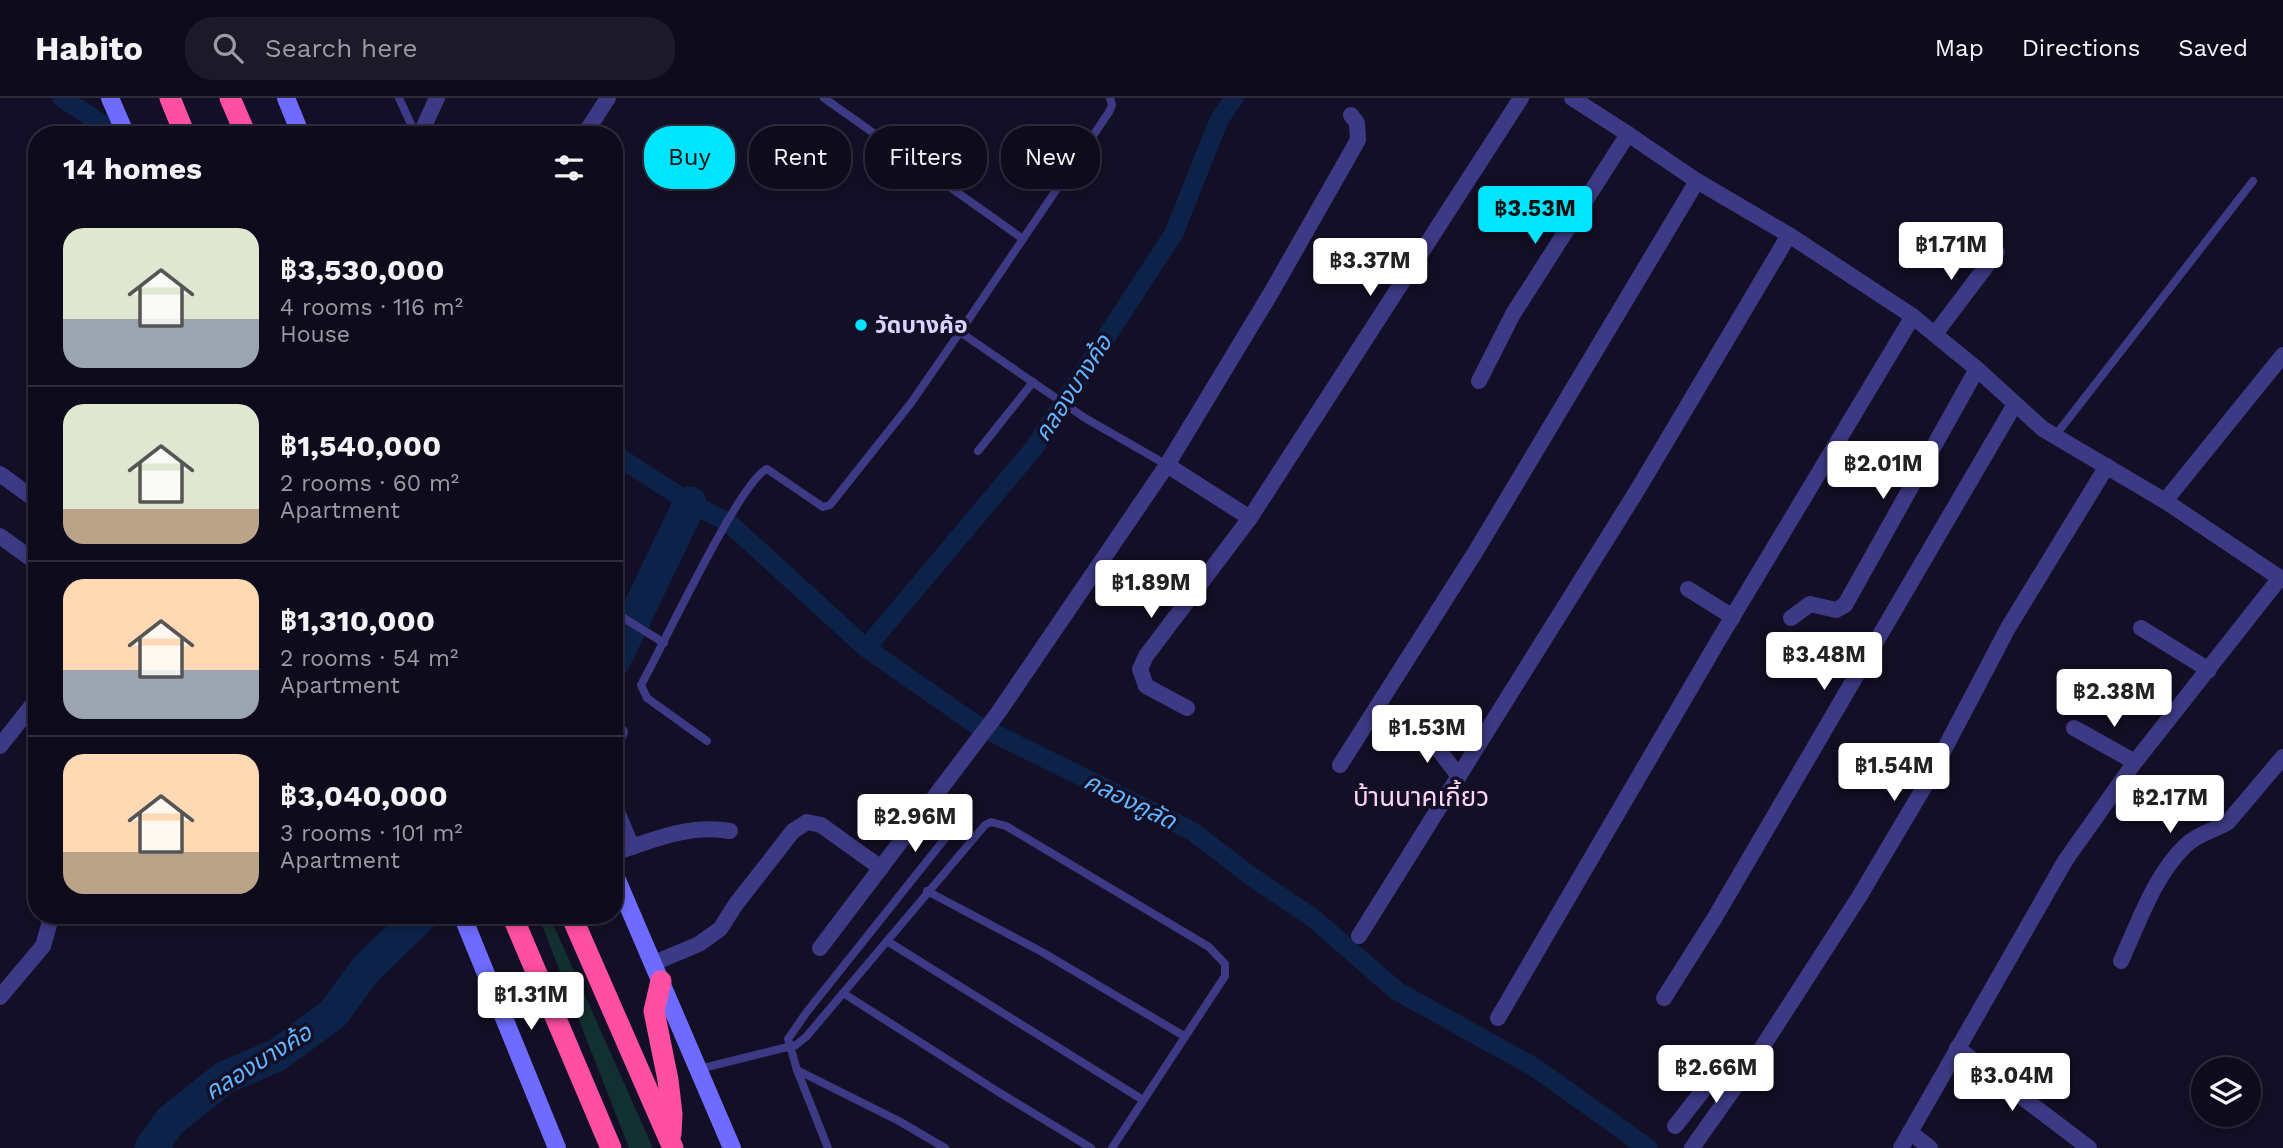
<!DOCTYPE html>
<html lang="en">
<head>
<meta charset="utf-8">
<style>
	:root { --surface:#0e0b1c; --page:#1c1929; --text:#f1f3f6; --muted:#9b9ba3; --line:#2e2b3b; --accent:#00e5ff }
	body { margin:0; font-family:"Work Sans","Noto Sans Thai",sans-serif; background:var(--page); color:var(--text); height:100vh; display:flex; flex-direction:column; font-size:26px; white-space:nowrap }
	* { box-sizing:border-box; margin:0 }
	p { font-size:23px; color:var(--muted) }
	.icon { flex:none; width:38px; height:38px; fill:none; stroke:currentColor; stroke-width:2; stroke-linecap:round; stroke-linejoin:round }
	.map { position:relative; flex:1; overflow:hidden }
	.details { position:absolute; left:28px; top:28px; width:595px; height:798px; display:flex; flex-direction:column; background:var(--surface); border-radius:28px; box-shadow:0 4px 10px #0003,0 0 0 2px var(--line) }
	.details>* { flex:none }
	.hud { position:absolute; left:644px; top:28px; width:665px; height:63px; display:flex; gap:14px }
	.tools { position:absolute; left:2191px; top:959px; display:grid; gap:14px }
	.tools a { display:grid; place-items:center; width:70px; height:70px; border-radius:50%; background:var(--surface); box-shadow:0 4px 10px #0003,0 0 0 2px var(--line); font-size:35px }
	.price { position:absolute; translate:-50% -60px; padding:0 16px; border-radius:7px; background:#fff; color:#222; font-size:23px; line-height:46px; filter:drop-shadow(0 2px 4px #0008) }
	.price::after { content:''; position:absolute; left:50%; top:42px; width:21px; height:16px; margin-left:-10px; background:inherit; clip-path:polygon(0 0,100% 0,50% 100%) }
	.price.selected { background:var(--accent); color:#111 }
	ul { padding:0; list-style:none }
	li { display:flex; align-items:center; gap:21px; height:175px; padding:0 35px }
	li+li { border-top:2px solid var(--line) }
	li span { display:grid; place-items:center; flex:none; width:196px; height:140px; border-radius:21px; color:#555 }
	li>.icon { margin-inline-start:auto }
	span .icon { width:84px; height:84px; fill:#fffc; stroke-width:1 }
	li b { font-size:30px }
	h2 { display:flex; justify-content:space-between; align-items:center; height:84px; padding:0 35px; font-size:30px }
	.chip { padding:0 24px; border-radius:28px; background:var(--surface); box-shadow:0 4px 10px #0003,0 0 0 2px var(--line); font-size:24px; line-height:63px }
	.chip.selected { background:var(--accent); color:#111 }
	header { display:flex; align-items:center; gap:42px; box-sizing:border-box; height:98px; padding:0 35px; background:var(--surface); border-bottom:2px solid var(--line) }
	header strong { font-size:33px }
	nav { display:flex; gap:38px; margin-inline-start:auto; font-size:24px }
	.search { width:490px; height:63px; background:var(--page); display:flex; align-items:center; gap:18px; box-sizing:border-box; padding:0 24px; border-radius:28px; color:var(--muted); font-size:26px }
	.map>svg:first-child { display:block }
	.green { fill:#12302f }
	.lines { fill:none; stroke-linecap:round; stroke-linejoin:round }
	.canal { stroke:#0c2248; stroke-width:19 }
	.river { stroke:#0c2248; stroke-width:33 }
	.lane { stroke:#3d3a85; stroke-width:8 }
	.street { stroke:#3d3a85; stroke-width:16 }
	.secondary { stroke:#6f6bff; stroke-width:18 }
	.highway { stroke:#ff4fa3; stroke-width:21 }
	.poi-dot { fill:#00e5ff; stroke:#130f26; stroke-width:2.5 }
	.labels { text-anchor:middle; stroke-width:7; stroke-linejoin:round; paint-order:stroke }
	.poi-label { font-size:23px; font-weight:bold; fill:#d9d4ff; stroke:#130f26; text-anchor:start }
	.water-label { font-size:24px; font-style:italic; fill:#62b6ff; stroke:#130f26 }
	.quarter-label { font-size:26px; fill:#ffd6f0; stroke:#130f26 }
</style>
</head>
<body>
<header>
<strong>Habito</strong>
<div class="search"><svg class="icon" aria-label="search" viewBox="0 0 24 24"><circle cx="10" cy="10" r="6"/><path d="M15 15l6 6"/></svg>Search here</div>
<nav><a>Map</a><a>Directions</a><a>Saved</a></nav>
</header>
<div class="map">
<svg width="2283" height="1050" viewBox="0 0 2283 1050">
	<rect width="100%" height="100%" fill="#130f26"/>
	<polygon class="green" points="538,817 549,817 653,1050 629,1050"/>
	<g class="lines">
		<g class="canal">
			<polyline points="62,0 119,37"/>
			<polyline points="614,356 690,405 729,425 866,550 975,626 1192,733 1252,779 1313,820 1397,893 1534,969 1648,1050"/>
			<polyline points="866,550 1034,350 1174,135 1219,22 1234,0"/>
		</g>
		<g class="river">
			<polyline points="614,563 690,405"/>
			<polyline points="151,1050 170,1023 224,980 277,957 333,916 366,871 422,817"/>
		</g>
		<g class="lane">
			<polyline points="399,0 416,37"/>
			<polyline points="824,0 1023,141"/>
			<polyline points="1110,0 1112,7 1109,14 960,234 1085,320 1167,367"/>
			<polyline points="2055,338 2253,83"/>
			<polyline points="978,353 1033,284"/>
			<polyline points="614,514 664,545"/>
			<path d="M 707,643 L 647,600 L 641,587 C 661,552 740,382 767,371 L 823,409 L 830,407 L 911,305 L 960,234"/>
			<polyline points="927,793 1042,854 1184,938"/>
			<polyline points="887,843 1143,1002"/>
			<polyline points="843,895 1000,995 1091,1050"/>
			<polyline points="699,971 796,947 806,939 985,727 991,724 1006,728 1209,849 1225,866 1225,878 1112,1050"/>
			<polyline points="797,972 899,1023 945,1050"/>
			<polyline points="828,1050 797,972 788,941 806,915 947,738 960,733 973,741"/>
		</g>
		<g class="street">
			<polyline points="1572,0 1628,36 1697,83 1789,137 1911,217 1977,271 2043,331 2165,403 2283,482"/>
			<polyline points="420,37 437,0"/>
			<polyline points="584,37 608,0"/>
			<polyline points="1935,236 1997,154"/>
			<polyline points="1479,283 1513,216 1628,36"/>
			<polyline points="1167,367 1250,420"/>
			<polyline points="0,376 37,403"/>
			<polyline points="2165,403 2283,257"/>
			<polyline points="0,438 37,465"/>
			<polyline points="1688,491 1733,519"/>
			<polyline points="1791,520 1810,506 1836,512 1845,507 1977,271"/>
			<polyline points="2141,530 2209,572"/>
			<polyline points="1187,610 1146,588 1140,571 1146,558 1250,420 1521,0"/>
			<polyline points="2074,630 2135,664"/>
			<polyline points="1425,634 1458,677"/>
			<polyline points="614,644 620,634"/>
			<polyline points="0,648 37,601"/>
			<polyline points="1340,667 1476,453 1697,83"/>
			<polyline points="614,707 632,749"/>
			<path d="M 614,755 C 653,742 688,726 730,733"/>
			<polyline points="1359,838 1638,391 1789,137"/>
			<polyline points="820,850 998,615 1167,367 1271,195 1358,42 1357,25 1351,17"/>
			<path d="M 2121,863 C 2139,824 2154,778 2185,748 C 2198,735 2214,733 2228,724 L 2283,659"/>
			<polyline points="654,865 699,846 720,831 736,806 793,733 807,724 821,727 881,770"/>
			<polyline points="0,899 43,848 52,817"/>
			<polyline points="1664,900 1714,821 2015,306"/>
			<polyline points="1498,920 1718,543 1913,218"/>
			<polyline points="1957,950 2089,1050"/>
			<path d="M 1675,1028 C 1688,1013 1714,974 1730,966 C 1737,962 1744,963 1752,965"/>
			<polyline points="1910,1034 1930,1050"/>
			<polyline points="1692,1050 1752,965 1859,799 1926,686 2008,530 2107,368"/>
			<polyline points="1901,1050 2065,763 2135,664 2280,480"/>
		</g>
		<g class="secondary">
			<polyline points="110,0 126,37"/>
			<polyline points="286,0 301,37"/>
			<polyline points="614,775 732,1050"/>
			<polyline points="462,817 557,1050"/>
		</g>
		<g class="highway">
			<polyline points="170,0 185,37"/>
			<polyline points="230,0 246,37"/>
			<polyline points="512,817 611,1050"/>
			<polyline points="571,817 673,1050"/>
			<polyline points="661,883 654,913 668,982 672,1016 671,1036"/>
		</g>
	</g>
	<circle class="poi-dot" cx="861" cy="227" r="7"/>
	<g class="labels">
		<g class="poi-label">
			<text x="875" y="235">วัดบางค้อ</text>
		</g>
		<g class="water-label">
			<text transform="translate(1073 290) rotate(-57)" y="8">คลองบางค้อ</text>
			<text transform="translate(1130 703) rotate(26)" y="8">คลองคูลัด</text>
			<text transform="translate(258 964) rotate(-32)" y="8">คลองบางค้อ</text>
		</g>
		<g class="quarter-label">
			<text x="1421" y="708">บ้านนาคเกี้ยว</text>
		</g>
	</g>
</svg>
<div class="tools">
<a><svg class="icon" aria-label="layers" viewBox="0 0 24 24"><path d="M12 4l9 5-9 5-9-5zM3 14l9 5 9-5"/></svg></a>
</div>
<b class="price selected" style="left:1535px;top:148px">฿3.53M</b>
<b class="price" style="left:1951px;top:184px">฿1.71M</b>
<b class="price" style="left:1370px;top:200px">฿3.37M</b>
<b class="price" style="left:1883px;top:403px">฿2.01M</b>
<b class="price" style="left:1151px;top:522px">฿1.89M</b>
<b class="price" style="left:1824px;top:594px">฿3.48M</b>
<b class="price" style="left:2114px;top:631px">฿2.38M</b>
<b class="price" style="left:1427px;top:667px">฿1.53M</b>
<b class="price" style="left:1894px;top:705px">฿1.54M</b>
<b class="price" style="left:2170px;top:737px">฿2.17M</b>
<b class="price" style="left:915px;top:756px">฿2.96M</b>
<b class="price" style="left:531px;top:934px">฿1.31M</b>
<b class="price" style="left:1716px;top:1007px">฿2.66M</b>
<b class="price" style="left:2012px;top:1015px">฿3.04M</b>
<div class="hud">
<a class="chip selected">Buy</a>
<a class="chip">Rent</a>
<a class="chip">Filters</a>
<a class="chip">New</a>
</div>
<section class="details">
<h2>14 homes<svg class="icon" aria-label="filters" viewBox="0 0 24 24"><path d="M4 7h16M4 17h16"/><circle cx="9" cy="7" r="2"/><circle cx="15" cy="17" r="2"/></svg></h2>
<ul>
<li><span style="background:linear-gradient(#dfe7d0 65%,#9aa5b1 0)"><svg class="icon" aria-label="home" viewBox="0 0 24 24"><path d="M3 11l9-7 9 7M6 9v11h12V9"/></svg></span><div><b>฿3,530,000</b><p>4 rooms · 116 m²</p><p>House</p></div></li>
<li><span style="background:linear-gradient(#dfe7d0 75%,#b9a48a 0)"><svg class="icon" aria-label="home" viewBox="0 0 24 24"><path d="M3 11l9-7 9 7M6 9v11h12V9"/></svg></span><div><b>฿1,540,000</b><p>2 rooms · 60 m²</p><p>Apartment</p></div></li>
<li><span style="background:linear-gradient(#ffd9b3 65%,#9aa5b1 0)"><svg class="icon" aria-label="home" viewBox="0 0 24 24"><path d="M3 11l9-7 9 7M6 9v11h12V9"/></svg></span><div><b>฿1,310,000</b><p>2 rooms · 54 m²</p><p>Apartment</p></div></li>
<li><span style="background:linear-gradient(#ffd9b3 70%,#b9a48a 0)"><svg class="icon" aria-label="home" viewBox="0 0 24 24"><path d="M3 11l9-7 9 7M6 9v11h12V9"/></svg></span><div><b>฿3,040,000</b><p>3 rooms · 101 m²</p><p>Apartment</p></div></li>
</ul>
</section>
</div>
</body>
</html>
